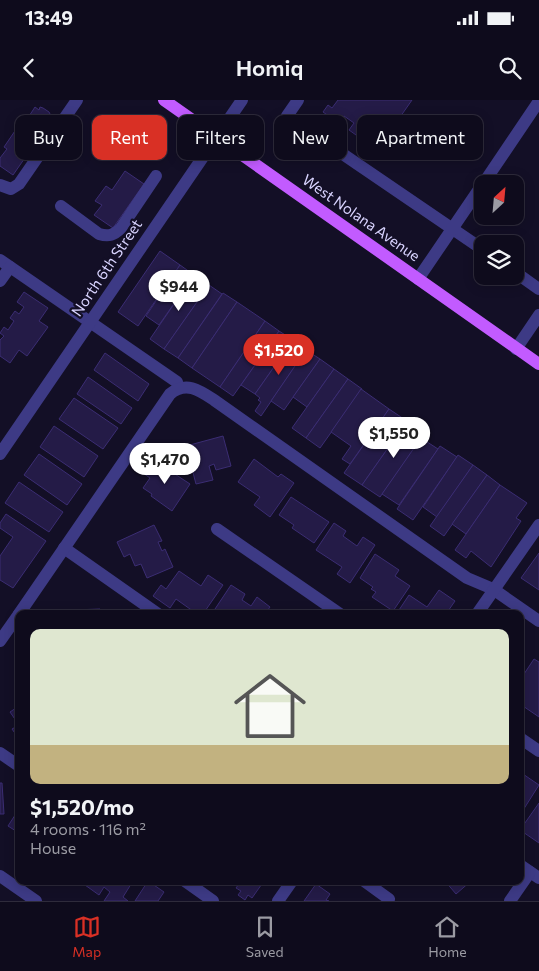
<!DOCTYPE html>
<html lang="en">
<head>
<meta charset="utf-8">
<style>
	:root { --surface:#0e0b1c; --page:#171425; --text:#f1f3f6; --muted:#9b9ba3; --line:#2e2b3b; --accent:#d93025 }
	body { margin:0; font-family:Commissioner,sans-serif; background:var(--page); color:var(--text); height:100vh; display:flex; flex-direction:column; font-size:19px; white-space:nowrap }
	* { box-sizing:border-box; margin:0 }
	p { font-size:16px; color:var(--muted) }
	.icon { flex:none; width:28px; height:28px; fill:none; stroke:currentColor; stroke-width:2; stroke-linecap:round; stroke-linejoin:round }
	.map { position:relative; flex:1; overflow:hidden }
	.details { position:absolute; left:15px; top:510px; width:509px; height:275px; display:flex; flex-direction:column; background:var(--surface); border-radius:10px; box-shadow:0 2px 12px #0003,0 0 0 1px var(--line) }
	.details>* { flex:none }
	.hud { position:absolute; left:15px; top:15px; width:510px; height:45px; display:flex; gap:10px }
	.needle { width:32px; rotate:26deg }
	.buttons { position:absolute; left:474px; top:75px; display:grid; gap:10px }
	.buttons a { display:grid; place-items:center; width:50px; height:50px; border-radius:10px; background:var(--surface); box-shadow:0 2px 12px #0003,0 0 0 1px var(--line); font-size:25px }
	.price { position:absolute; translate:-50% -42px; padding:0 11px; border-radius:18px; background:#fff; color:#222; font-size:16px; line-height:32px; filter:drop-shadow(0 1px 2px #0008) }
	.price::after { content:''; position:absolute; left:50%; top:30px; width:15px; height:11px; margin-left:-8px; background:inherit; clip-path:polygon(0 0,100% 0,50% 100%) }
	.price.on { background:var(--accent); color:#fff }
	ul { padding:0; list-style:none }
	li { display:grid; align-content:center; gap:10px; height:265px; padding:0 15px }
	li span { display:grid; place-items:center; height:155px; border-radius:10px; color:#555 }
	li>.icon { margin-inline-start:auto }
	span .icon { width:90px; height:90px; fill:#fffc; stroke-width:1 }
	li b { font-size:21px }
	.tag { padding:0 18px; border-radius:10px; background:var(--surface); box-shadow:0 2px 12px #0003,0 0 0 1px var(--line); font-size:18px; line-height:45px }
	.tag.on { background:var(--accent); color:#fff }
	.status { display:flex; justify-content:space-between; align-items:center; height:35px; padding:0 25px; background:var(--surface); direction:ltr }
	.status svg { height:14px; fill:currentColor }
	header { display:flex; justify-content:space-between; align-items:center; height:65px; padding:0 15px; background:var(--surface); font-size:22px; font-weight:600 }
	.tab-bar { display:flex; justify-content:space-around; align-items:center; height:70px; border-top:1px solid var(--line); background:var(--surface); font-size:14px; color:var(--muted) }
	.tab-bar a { display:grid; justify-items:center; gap:2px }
	.tab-bar .on { color:var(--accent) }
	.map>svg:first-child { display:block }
	.building { fill:#241b47; stroke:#3b2d73 }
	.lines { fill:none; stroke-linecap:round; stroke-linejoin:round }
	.minor { stroke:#3d3a85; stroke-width:12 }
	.major { stroke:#c25bff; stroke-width:12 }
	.labels { text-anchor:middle; stroke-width:4.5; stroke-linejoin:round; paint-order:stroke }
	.street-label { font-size:15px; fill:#d9d4ff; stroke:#130f26 }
</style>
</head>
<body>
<div class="status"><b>13:49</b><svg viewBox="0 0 49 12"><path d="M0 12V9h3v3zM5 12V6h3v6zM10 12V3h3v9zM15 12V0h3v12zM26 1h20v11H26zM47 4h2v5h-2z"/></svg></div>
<header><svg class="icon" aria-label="back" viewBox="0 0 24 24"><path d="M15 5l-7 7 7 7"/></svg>Homiq<svg class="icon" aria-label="search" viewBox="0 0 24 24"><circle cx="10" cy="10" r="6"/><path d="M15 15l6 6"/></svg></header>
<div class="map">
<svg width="539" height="801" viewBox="0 0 539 801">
	<rect width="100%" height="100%" fill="#130f26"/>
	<g class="building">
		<polygon points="338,0 412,0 377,50 349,30 354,23 344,16 339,23 323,12 328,5 332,8"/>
		<polygon points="35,7 39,10 40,7 43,8 49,12 50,14 49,17 52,19 40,36 43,38 32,53 29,52 13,75 0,66 0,58 7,49 4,47 19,25 22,27"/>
		<polygon points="125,71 144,84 113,128 94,115 102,105 95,101 106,86 112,90"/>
		<polygon points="160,151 180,165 138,226 118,212"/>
		<polygon points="180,165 194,175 159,225 146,216"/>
		<polygon points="194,175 209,185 164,249 150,239"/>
		<polygon points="209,185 222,194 178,258 164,249"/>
		<polygon points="24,192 48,208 39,221 48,227 27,256 19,250 10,263 0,256 0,240 4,236 0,233 4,227 8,230 14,221 10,218 15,211 19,214 24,207 17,202"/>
		<polygon points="223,193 237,202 192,268 178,258"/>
		<polygon points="237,202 265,221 220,287 192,268"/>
		<polygon points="265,221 279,231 233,296 220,287"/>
		<polygon points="279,231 293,240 255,294 241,285"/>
		<polygon points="293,240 306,250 261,316 255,311 261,302 258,300 260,298 255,294"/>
		<polygon points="306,250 320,259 284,310 271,301"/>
		<polygon points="105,253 149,284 138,301 94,270"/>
		<polygon points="320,259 334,269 307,307 293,297"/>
		<polygon points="334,269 348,279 306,338 292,328"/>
		<polygon points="88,277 132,308 121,324 77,294"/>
		<polygon points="348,279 362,289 320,348 306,338"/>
		<polygon points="361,289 389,309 350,364 342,359 351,346 331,332"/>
		<polygon points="74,298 118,328 103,349 59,319"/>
		<polygon points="389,309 407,321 362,385 344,373"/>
		<polygon points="407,321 425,334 380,397 362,385"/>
		<polygon points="54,326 98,356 84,377 40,347"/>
		<polygon points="223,336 231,366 216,370 214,364 209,366 213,380 196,384 186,346"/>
		<polygon points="421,338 438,349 399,405 382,394"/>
		<polygon points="440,346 457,357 413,420 397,409"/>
		<polygon points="39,354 82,384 67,405 24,375"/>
		<polygon points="458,355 473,365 437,417 423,407"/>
		<polygon points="152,359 190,384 172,411 151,396 152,394 143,388 150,378 143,373"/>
		<polygon points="254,359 278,377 281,374 294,383 270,417 254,405 260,397 238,382"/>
		<polygon points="473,365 487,375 444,436 430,426"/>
		<polygon points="487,375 500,385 466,434 452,424"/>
		<polygon points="19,382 63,412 49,432 5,403"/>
		<polygon points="500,385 527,403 516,418 521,421 491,467 471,451 466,458 455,450"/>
		<polygon points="291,397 329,422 314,443 292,428 294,425 279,415"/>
		<polygon points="6,414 46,441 13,488 0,480 0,456 13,437 0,428 0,423"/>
		<polygon points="334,423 346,431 343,436 357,446 363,437 375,445 350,483 337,474 342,467 316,450"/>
		<polygon points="154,425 162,441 158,442 162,451 165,449 173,467 147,478 141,464 135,466 130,454 124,457 117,442"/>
		<polygon points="539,453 539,490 521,478"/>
		<polygon points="375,454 399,470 395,476 410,486 393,511 372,497 376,492 371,489 373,487 360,478"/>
		<polygon points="179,471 201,486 208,475 223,485 203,514 197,514 176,499 170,508 153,496 161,485 166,489"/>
		<polygon points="231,485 245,494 242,500 251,506 257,497 270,507 265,514 217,514 218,511 215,509"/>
		<polygon points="439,490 455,501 446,514 397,513 409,495 427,507"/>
		<polygon points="100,509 100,514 73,514 73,510"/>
		<polygon points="534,559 539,562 539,617 520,604 520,580"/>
		<polygon points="19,606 19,639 12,629 19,625 10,612"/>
		<polygon points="520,672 539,685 520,715"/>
		<polygon points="0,683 2,683 4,714 0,714"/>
		<polygon points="539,703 539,743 520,730"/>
		<polygon points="19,709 19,733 8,726"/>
		<polygon points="87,781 133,781 123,797 128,801 104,801 110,792 104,787 99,795 85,785"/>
		<polygon points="148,781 164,792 158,801 135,801"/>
		<polygon points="241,781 264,781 252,798 248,795 245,800 238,795 241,791 236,788"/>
		<polygon points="445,781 471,781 456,794"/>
		<polygon points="316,784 330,794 326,800 329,801 304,801"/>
	</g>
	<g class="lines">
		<g class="minor">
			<polyline points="298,0 287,16 482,149"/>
			<polyline points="483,84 539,1"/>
			<polyline points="0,85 11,89 19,84 77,0"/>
			<path d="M 61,106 L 99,134 C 109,137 114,135 121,128 L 156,76"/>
			<polyline points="0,160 177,282 178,287"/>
			<polyline points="515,172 539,189"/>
			<polyline points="418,179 482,85"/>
			<polyline points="0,181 10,167"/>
			<polyline points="516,249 539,215"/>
			<polyline points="0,354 242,0"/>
			<polyline points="217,429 340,514"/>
			<polyline points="64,448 158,514"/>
			<path d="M 19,514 L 170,294 C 186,281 199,290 214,300 L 467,478 L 493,489 L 539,521"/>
			<polyline points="477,514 539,425"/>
			<polyline points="0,541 19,514"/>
			<polyline points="520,638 539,651"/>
			<polyline points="0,653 19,666"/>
			<polyline points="520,765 539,778"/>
			<polyline points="0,776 36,801"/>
			<polyline points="185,781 213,801"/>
			<polyline points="364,781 389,799"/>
			<polyline points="278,801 292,781"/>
			<polyline points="510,801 530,772"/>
		</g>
		<polyline class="major" points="164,0 539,264"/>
	</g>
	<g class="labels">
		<g class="street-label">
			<text transform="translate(361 118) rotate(35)" y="5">West Nolana Avenue</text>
			<text transform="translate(107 168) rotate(-56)" y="5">North 6th Street</text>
		</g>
	</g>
</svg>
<div class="buttons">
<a><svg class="needle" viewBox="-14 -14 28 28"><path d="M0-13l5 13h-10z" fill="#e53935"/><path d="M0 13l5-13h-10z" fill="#9b9ba3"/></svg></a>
<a><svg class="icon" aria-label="layers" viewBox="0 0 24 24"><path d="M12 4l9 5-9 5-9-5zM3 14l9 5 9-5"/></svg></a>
</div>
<b class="price" style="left:179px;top:212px">$944</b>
<b class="price on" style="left:279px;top:276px">$1,520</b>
<b class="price" style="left:394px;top:359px">$1,550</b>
<b class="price" style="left:165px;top:385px">$1,470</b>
<div class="hud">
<a class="tag">Buy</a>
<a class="tag on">Rent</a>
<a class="tag">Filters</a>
<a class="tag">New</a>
<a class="tag">Apartment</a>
</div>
<section class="details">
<ul>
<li><span style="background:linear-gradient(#dfe7d0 75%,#c2b280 0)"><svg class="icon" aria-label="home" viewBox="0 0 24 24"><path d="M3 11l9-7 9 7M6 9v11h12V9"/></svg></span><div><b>$1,520/mo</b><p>4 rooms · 116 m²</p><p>House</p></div></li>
</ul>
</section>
</div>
<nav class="tab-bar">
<a class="on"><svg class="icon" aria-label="map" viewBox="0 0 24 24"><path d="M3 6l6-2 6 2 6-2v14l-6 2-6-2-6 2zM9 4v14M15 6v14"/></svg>Map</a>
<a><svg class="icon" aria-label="saved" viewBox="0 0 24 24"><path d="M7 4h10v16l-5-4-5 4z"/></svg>Saved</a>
<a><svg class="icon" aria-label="home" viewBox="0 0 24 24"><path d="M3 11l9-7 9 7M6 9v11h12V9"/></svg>Home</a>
</nav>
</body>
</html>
